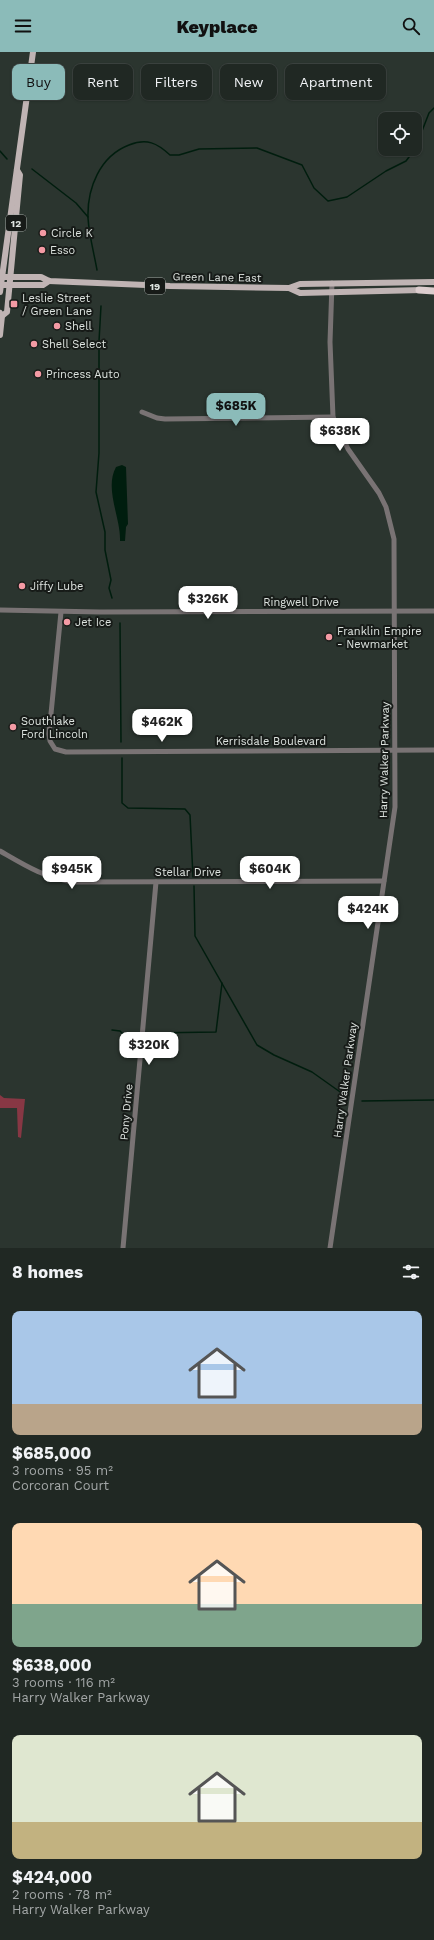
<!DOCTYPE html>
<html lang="en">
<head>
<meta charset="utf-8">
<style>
	:root { --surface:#202823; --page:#2d3430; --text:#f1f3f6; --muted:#a2a6a6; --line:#3d4441; --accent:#8bbbb9 }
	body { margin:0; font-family:"Work Sans",sans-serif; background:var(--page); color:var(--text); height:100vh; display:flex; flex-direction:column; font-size:15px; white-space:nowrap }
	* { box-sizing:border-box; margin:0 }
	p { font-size:13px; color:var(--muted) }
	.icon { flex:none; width:22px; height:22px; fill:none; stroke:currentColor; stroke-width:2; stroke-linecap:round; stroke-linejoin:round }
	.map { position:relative; height:1196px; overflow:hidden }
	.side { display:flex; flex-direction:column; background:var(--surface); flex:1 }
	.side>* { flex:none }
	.hud { position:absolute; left:12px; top:12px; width:410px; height:36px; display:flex; gap:8px }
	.fabs { position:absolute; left:378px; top:60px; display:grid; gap:8px }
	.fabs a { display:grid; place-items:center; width:44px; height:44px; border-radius:8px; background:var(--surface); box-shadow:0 1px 3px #0004,0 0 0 1px var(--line); font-size:20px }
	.price { position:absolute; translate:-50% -34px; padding:0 9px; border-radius:8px; background:#fff; color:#222; font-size:13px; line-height:26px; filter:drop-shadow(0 1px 2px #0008) }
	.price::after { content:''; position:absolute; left:50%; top:24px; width:12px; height:9px; margin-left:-6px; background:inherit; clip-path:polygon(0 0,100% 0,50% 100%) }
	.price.current { background:var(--accent); color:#111 }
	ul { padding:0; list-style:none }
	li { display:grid; align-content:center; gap:8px; height:212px; padding:0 12px }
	li span { display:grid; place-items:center; height:124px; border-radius:8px; color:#555 }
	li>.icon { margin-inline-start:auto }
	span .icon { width:72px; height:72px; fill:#fffc; stroke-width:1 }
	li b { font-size:17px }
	h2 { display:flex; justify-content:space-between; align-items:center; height:48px; padding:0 12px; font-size:17px }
	.chip { padding:0 14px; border-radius:8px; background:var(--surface); box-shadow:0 1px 3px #0004,0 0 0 1px var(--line); font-size:14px; line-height:36px }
	.chip.current { background:var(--accent); color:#111 }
	header { display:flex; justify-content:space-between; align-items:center; height:52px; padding:0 12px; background:var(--accent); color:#111; font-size:18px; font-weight:800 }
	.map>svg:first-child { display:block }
	.green { fill:#873744 }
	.water { fill:#001d0e }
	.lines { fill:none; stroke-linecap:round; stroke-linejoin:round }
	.stream { stroke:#001d0e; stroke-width:1.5 }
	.minor { stroke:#797374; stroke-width:5 }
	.major { stroke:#c0b4b4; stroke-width:6 }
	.highway { stroke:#dccdce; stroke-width:7 }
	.poi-dot { fill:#f49aa4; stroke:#171b18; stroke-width:1.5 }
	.labels { text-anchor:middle; stroke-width:4; stroke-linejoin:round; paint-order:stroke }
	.shield { fill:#171b18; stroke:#a2a8a4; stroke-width:1 }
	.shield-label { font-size:10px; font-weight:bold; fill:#dee4e0 }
	.poi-label { font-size:11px; fill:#dee4e0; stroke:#171b18; text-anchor:start }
	.street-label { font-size:11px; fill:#dee4e0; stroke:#171b18 }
</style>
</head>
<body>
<header><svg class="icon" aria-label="menu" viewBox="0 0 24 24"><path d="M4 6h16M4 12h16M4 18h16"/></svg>Keyplace<svg class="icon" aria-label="search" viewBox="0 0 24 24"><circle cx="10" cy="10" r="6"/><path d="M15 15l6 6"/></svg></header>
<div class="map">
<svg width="434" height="1196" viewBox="0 0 434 1196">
	<rect width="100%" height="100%" fill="#2b352f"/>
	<polygon class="green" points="0,1043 4,1046 25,1047 21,1086 18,1085 17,1056 0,1056"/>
	<path class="water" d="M 122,413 L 126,415 L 128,472 L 126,475 L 125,489 L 120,489 C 121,466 104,437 116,415 Z"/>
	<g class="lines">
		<g class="stream">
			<polyline points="415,97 429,61 434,56"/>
			<polyline points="0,99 7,107"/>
			<polyline points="32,117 76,151 88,165"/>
			<path d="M 97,218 C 94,201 89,183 88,166 C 87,136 100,104 129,93 C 147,86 157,91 170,103 L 179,103 L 199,97 L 257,96 L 302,113 L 314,136 L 328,149 L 347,145 L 386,119 L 406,109 L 415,97"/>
			<polyline points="101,254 99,289 99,401 96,440 105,480 105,498 111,528 109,536 112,546"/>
			<polyline points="120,571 121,690"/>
			<polyline points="122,706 122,751 128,756 185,757 190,763 193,825"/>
			<polyline points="194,834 195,884 257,993 274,1003 312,1020 343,1042"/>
			<polyline points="112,978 120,979 123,982 136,982"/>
			<polyline points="150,981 216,980 222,931"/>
			<polyline points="362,1049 434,1048"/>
		</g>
		<g class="minor">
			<polyline points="142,360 157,366 165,367 333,365"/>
			<polyline points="0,558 100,560 434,559"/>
			<polyline points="61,560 49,682 50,689 55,697 66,700 434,698"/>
			<path d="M 0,799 C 26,814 43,825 73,830 L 384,829"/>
			<polyline points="123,1196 156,830"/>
			<polyline points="330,1196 395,755 394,487 386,455 379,441 348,397 333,365 330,290 332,231"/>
		</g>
		<g class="major">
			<polyline points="0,225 41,225 49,229 170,234 289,236 300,232 434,230"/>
			<polyline points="0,233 43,233 49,229"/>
			<polyline points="289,236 300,241 422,238"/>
			<polyline points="0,240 33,0"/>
			<polyline points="0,261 2,264 0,283"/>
			<polyline points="2,264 7,260 20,123 17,118"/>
		</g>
		<polyline class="highway" points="419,238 434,239"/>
	</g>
	<g class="poi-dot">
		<circle cx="43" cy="181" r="4"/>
		<circle cx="42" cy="198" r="4"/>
		<rect x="10" y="248" width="8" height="8" rx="2"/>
		<circle cx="57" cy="274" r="4"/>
		<circle cx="34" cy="292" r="4"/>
		<circle cx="38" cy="322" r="4"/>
		<circle cx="22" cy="534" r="4"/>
		<circle cx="67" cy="570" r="4"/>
		<circle cx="329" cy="585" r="4"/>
		<circle cx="13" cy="675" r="4"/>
	</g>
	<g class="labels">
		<g class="shield">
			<rect x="6" y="163" width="20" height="16" rx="3"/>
			<rect x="145" y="226" width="20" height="16" rx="3"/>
		</g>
		<g class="shield-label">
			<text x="16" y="175">12</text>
			<text x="155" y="238">19</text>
		</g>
		<g class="poi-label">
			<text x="51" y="185">Circle K</text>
			<text x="50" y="202">Esso</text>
			<text x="22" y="250">Leslie Street<tspan x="22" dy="13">/ Green Lane</tspan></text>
			<text x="65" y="278">Shell</text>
			<text x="42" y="296">Shell Select</text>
			<text x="46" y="326">Princess Auto</text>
			<text x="30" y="538">Jiffy Lube</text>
			<text x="75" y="574">Jet Ice</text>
			<text x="337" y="583">Franklin Empire<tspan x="337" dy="13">- Newmarket</tspan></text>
			<text x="21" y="673">Southlake<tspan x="21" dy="13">Ford Lincoln</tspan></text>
		</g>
		<g class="street-label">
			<text transform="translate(217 225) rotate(1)" y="4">Green Lane East</text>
			<text x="301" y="554">Ringwell Drive</text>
			<text x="271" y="693">Kerrisdale Boulevard</text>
			<text transform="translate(384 708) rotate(-89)" y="4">Harry Walker Parkway</text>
			<text x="188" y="824">Stellar Drive</text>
			<text transform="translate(345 1028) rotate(-82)" y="4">Harry Walker Parkway</text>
			<text transform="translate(126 1060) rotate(-85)" y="4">Pony Drive</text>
		</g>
	</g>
</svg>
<div class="fabs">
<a><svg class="icon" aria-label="locate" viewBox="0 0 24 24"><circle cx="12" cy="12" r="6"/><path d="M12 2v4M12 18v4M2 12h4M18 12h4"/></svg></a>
</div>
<b class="price current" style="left:236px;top:375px">$685K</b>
<b class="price" style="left:340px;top:400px">$638K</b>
<b class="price" style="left:208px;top:568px">$326K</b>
<b class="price" style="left:162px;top:691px">$462K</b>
<b class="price" style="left:72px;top:838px">$945K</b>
<b class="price" style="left:270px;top:838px">$604K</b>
<b class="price" style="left:368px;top:878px">$424K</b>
<b class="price" style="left:149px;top:1014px">$320K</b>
<div class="hud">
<a class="chip current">Buy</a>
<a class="chip">Rent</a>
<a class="chip">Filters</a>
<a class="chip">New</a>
<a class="chip">Apartment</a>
</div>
</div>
<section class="side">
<h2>8 homes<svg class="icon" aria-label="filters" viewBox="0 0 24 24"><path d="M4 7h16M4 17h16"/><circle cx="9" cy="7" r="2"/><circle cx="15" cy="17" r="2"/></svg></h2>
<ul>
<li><span style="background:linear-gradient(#a9c7e8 75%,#b9a48a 0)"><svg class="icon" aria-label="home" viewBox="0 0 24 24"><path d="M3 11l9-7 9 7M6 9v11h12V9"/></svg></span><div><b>$685,000</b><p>3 rooms · 95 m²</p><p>Corcoran Court</p></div></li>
<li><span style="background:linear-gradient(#ffd9b3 65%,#7fa58c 0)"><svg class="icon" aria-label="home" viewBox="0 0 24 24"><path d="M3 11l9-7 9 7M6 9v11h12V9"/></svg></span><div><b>$638,000</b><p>3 rooms · 116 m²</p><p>Harry Walker Parkway</p></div></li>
<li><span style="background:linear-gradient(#dfe7d0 70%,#c2b280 0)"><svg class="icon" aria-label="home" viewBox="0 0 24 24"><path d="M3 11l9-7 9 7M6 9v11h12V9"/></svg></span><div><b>$424,000</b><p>2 rooms · 78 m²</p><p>Harry Walker Parkway</p></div></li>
</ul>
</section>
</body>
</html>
